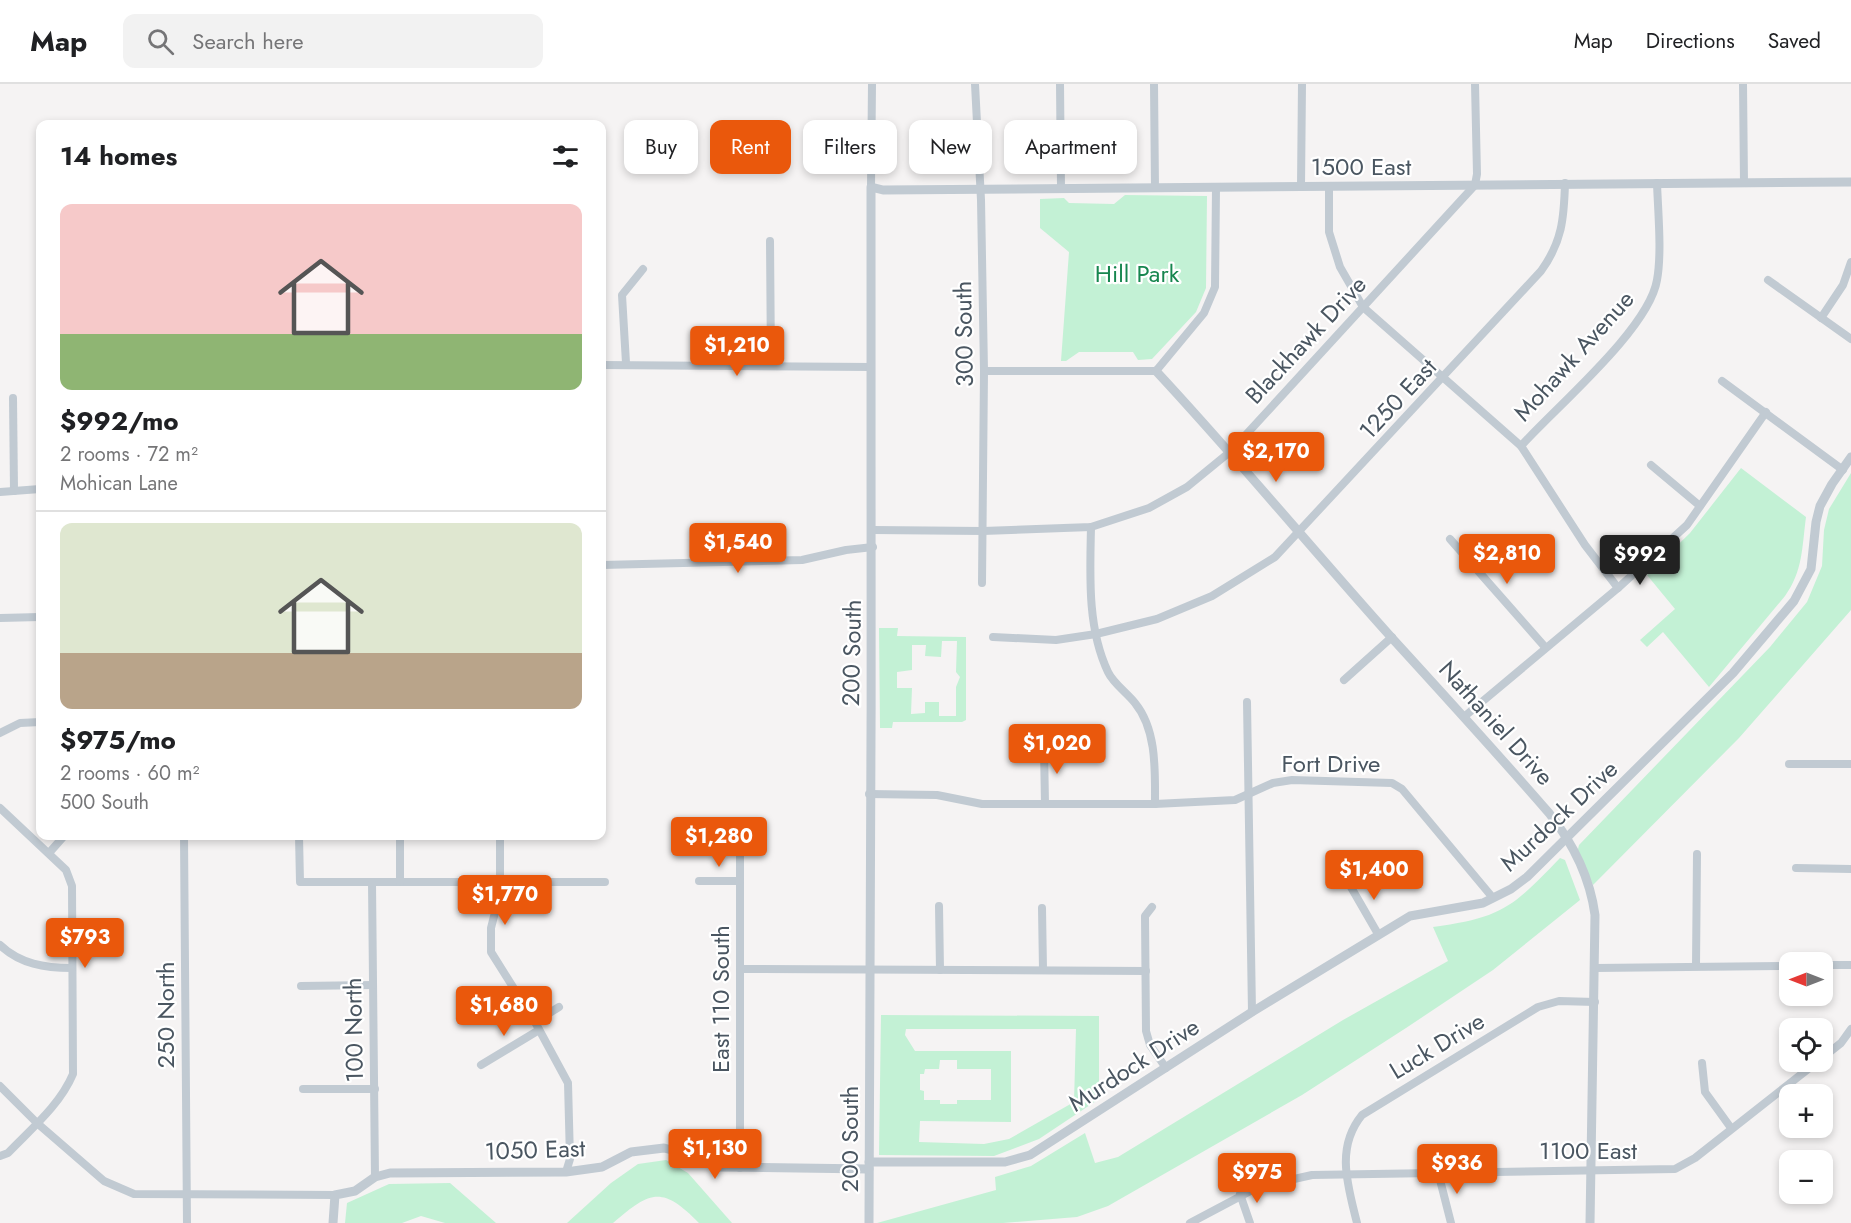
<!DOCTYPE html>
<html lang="en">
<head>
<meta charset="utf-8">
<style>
	:root { --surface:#fff; --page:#f2f2f2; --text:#202124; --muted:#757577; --line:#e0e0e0; --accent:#ea580c }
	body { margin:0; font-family:Jost,sans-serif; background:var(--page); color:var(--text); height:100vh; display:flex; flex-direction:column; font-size:22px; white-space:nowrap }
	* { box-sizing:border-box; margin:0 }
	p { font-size:20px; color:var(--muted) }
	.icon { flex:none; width:33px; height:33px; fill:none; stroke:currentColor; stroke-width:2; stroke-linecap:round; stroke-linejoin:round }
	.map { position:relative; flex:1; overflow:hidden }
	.drawer { position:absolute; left:36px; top:36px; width:570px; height:720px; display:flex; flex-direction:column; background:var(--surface); border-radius:12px; box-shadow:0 3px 9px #0003 }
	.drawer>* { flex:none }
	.banner { position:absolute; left:624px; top:36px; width:570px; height:54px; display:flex; gap:12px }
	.needle { width:39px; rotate:270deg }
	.buttons { position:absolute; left:1779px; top:868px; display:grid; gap:12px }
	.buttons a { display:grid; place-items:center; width:54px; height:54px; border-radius:12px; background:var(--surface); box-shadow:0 3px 9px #0003; font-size:30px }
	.price { position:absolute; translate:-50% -51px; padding:0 14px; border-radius:6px; background:var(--accent); color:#fff; font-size:20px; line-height:39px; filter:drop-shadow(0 2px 3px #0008) }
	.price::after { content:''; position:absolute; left:50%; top:36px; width:18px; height:14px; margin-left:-9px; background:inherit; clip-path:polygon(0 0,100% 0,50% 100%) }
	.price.current { background:#222; color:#fff }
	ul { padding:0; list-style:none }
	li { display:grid; align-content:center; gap:12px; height:318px; padding:0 24px }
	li+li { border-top:2px solid var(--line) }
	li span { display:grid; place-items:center; height:186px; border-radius:12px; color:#555 }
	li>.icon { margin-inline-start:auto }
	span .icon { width:108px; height:108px; fill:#fffc; stroke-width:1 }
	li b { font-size:26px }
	h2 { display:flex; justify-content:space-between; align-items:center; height:72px; padding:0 24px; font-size:26px }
	.chip { padding:0 21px; border-radius:12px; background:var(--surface); box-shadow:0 3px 9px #0003; font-size:21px; line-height:54px }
	.chip.current { background:var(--accent); color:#fff }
	header { display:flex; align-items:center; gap:36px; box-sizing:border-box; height:84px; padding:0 30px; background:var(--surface); border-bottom:2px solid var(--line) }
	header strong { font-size:28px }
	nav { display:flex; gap:33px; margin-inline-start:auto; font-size:21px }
	.search { width:420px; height:54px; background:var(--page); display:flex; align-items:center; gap:15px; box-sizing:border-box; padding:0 21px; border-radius:12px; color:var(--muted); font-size:22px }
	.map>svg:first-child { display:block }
	.green { fill:#c3f1d5; fill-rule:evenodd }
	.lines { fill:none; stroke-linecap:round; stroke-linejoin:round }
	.minor { stroke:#c1cad2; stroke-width:8 }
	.tertiary { stroke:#c1cad2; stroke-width:9 }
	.labels { text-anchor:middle; stroke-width:4.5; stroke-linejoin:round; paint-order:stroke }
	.street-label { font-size:24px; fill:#4a5661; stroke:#fff }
	.park-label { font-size:24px; fill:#17864f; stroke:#fff }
</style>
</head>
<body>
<header>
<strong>Map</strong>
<div class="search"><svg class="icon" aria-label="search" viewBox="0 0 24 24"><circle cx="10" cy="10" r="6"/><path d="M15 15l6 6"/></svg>Search here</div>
<nav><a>Map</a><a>Directions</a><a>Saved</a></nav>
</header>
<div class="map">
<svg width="1851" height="1139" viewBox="0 0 1851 1139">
	<rect width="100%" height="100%" fill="#f5f3f3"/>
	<g class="green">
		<polygon points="1125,111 1207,112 1206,204 1196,228 1152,275 1138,276 1133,268 1079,268 1066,277 1061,277 1069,168 1040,144 1040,115 1064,114 1069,119 1114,120"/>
		<path d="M 1741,384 L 1806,433 C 1802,463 1803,487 1785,512 L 1709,603 L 1663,548 L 1647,563 L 1640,556 L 1675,525 L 1647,491 L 1690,449 Z"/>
		<polygon points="1851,389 1851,526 1739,654 1593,801 1577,769 1579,761 1770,563 1807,518 1822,482 1824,446 1829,425"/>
		<path d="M 879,544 L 898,544 L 897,552 L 966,553 L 966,636 L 962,638 L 893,638 L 892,644 L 880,644 ZM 942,557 L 957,557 L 956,588 L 960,593 L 956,603 L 956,632 L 939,632 L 939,618 L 925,618 L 925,629 L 911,630 L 912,604 L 897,604 L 897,588 L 912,586 L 912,561 L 926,561 L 925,572 L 941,573 Z"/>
		<path d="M 1560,774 L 1565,776 L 1580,816 L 1493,886 L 1406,944 L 1302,1011 L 1108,1122 L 1077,1133 L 1003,1139 L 877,1139 L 996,1106 L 995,1093 L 1031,1082 L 1085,1049 L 1095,1079 L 1118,1073 L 1343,936 L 1448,877 L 1433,843 C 1502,834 1513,823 1560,774 Z"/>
		<path d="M 881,931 L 1099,932 L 1099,1015 L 1039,1055 L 994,1072 L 879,1071 ZM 906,945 L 1076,945 L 1074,1018 L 1009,1055 L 984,1060 L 919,1058 L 920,1037 L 1011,1038 L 1011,967 L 915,967 L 905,951 ZM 940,976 L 957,976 L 957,985 L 991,985 L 991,1016 L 957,1016 L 957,1020 L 940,1020 L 940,1016 L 924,1016 L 924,1007 L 920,1006 L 920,990 L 924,990 L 925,985 L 939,985 Z"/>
		<path d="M 666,1076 L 688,1089 L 732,1139 L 699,1139 C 662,1101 650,1107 613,1139 L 567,1139 L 611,1099 L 638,1080 Z"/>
		<polygon points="450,1099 496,1139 445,1139 421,1132 402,1139 345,1139 347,1119 389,1100"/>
	</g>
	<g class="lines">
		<g class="minor">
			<polyline points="975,0 981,116 984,287 982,499"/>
			<polyline points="1060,0 1061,103"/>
			<polyline points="1154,0 1155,104"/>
			<polyline points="1743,0 1744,99"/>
			<polyline points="1301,102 1302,0"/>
			<polyline points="871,103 872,0"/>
			<polyline points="1329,103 1329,148 1340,183 1363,223 1521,362 1585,461 1618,504"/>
			<polyline points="770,157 771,281"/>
			<polyline points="1768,196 1851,255"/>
			<polyline points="1821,234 1843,201 1851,178"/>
			<polyline points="626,279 622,211 643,185"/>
			<polyline points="602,281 871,283"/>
			<polyline points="984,287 1156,287 1204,229 1215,203 1216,104"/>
			<polyline points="1722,297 1843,386"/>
			<polyline points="13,314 14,407"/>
			<path d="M 1521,362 C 1556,323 1649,245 1657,196 C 1662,169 1658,128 1657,99"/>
			<polyline points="1651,381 1700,422"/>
			<polyline points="0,408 40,405"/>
			<path d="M 1091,443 C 1090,490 1087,544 1108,588 C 1113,599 1127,609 1135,619 C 1157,646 1155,687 1155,720"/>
			<polyline points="873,446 983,447 1091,443 1149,424 1187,403 1231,367 1475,101 1477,90 1475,0"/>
			<polyline points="1450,455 1545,563"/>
			<polyline points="602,481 802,476 846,466 873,463"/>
			<polyline points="0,534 40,533"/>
			<path d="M 993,553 L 1056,556 L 1096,550 L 1157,535 L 1212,512 L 1275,473 L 1541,187 C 1562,158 1564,135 1565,99"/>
			<polyline points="1344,596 1392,553"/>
			<polyline points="1247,618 1252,928"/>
			<polyline points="1465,632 1618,504 1687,441 1766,328"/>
			<polyline points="0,649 20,639 40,638"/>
			<polyline points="1044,663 1045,720"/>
			<polyline points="1789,680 1851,680"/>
			<polyline points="869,710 937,711 982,720 1155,720 1235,716 1273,699 1292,696 1392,699 1402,705 1493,814"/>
			<path d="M 0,724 L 66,786 L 72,802 L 73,990 C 60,1021 31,1045 8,1069 L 0,1072"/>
			<polyline points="740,746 740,1084"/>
			<polyline points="184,752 187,1139"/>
			<polyline points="299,752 300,798 605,798"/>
			<polyline points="400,752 400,798"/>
			<polyline points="500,753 500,809 491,844 491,868 535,938 568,999 570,1075 566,1088"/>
			<polyline points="49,769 64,752"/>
			<polyline points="1796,784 1851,785"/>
			<polyline points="699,797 740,797"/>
			<polyline points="1348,798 1378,850"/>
			<polyline points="372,799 375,1093"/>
			<polyline points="939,822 940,886"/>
			<polyline points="1152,823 1145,832 1146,947 1150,961 1166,984"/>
			<polyline points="1042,824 1043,886"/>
			<path d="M 0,861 C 20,880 45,884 72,884"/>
			<polyline points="1822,881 1851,881"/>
			<polyline points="1696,882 1697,770"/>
			<polyline points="1595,884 1790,882"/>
			<polyline points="740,885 1146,887"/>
			<polyline points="301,902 373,901"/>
			<polyline points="535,938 559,923"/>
			<polyline points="1822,974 1841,959 1851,945"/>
			<polyline points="1702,979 1705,1008 1731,1044"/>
			<polyline points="481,981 539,946"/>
			<polyline points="0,1002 37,1039 104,1097 134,1110 335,1111"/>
			<polyline points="303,1005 375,1005"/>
			<polyline points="1438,1088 1451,1139"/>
			<polyline points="1240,1110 1250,1139"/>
			<polyline points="1190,1139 1258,1103 1312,1091 1675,1085 1695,1074 1817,978"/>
			<path d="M 1357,1139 C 1348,1102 1335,1064 1362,1031 L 1538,923 L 1559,917 L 1595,918"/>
		</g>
		<g class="tertiary">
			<path d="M 1156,287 C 1237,374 1312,465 1391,553 C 1444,611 1497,669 1549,729 C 1572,758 1590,794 1595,831 L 1590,1139"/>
			<polyline points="869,1078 1005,1078 1030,1071 1252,928 1410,832 1483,819 1511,805 1527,793 1733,589 1794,517 1811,485 1816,438 1820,422 1832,400 1851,373"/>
			<polyline points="333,1139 335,1111 355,1107 375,1093 390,1089 566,1088 602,1083 631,1068 664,1064 691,1071 718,1083 869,1085"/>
			<path d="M 869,1139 C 871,794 872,448 871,103 L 883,106 L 1851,98"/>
		</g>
	</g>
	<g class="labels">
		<g class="street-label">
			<text x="1361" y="91">1500 East</text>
			<text transform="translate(964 250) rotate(-91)" y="8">300 South</text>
			<text transform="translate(1306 256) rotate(-47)" y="8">Blackhawk Drive</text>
			<text transform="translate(1574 272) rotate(-48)" y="8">Mohawk Avenue</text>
			<text transform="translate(1398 315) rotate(-47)" y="8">1250 East</text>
			<text transform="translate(852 569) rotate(-89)" y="8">200 South</text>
			<text transform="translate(1496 639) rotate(48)" y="8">Nathaniel Drive</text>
			<text x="1331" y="688">Fort Drive</text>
			<text transform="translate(1559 732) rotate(-43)" y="8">Murdock Drive</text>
			<text transform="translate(721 915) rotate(-90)" y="8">East 110 South</text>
			<text transform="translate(166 931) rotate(-90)" y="8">250 North</text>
			<text transform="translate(354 946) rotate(-91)" y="8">100 North</text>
			<text transform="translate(1437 962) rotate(-31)" y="8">Luck Drive</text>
			<text transform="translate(1134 981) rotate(-33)" y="8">Murdock Drive</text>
			<text transform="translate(850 1055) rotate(-90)" y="8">200 South</text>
			<text transform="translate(535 1066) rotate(-2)" y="8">1050 East</text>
			<text x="1588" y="1075">1100 East</text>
		</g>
		<g class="park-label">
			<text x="1137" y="198">Hill Park</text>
		</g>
	</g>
</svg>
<div class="buttons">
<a><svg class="needle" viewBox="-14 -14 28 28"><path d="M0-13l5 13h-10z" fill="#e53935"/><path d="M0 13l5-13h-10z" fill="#757577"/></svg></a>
<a><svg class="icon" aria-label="locate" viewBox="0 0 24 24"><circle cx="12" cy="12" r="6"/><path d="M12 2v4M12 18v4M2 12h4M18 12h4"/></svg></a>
<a>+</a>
<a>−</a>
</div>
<b class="price" style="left:737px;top:293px">$1,210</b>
<b class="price" style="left:1276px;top:399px">$2,170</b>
<b class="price" style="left:738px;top:490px">$1,540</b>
<b class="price" style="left:1507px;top:501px">$2,810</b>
<b class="price current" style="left:1640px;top:502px">$992</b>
<b class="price" style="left:1057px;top:691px">$1,020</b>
<b class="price" style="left:719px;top:784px">$1,280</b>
<b class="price" style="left:1374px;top:817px">$1,400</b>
<b class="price" style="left:505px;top:842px">$1,770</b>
<b class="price" style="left:85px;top:885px">$793</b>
<b class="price" style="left:504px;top:953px">$1,680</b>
<b class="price" style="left:715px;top:1096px">$1,130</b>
<b class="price" style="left:1457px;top:1111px">$936</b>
<b class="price" style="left:1257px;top:1120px">$975</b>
<div class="banner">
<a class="chip">Buy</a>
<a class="chip current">Rent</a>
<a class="chip">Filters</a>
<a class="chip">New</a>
<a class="chip">Apartment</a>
</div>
<section class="drawer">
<h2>14 homes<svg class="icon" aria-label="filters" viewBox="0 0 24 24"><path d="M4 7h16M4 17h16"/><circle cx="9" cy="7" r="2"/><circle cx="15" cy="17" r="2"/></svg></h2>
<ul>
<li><span style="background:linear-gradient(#f6c9c9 70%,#8fb573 0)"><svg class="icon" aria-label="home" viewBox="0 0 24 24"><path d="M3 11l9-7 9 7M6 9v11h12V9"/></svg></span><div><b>$992/mo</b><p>2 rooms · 72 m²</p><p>Mohican Lane</p></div></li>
<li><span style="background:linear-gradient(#dfe7d0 70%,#b9a48a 0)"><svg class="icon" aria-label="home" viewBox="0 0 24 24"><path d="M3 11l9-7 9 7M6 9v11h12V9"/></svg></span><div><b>$975/mo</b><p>2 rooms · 60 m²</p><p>500 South</p></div></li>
</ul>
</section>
</div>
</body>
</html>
